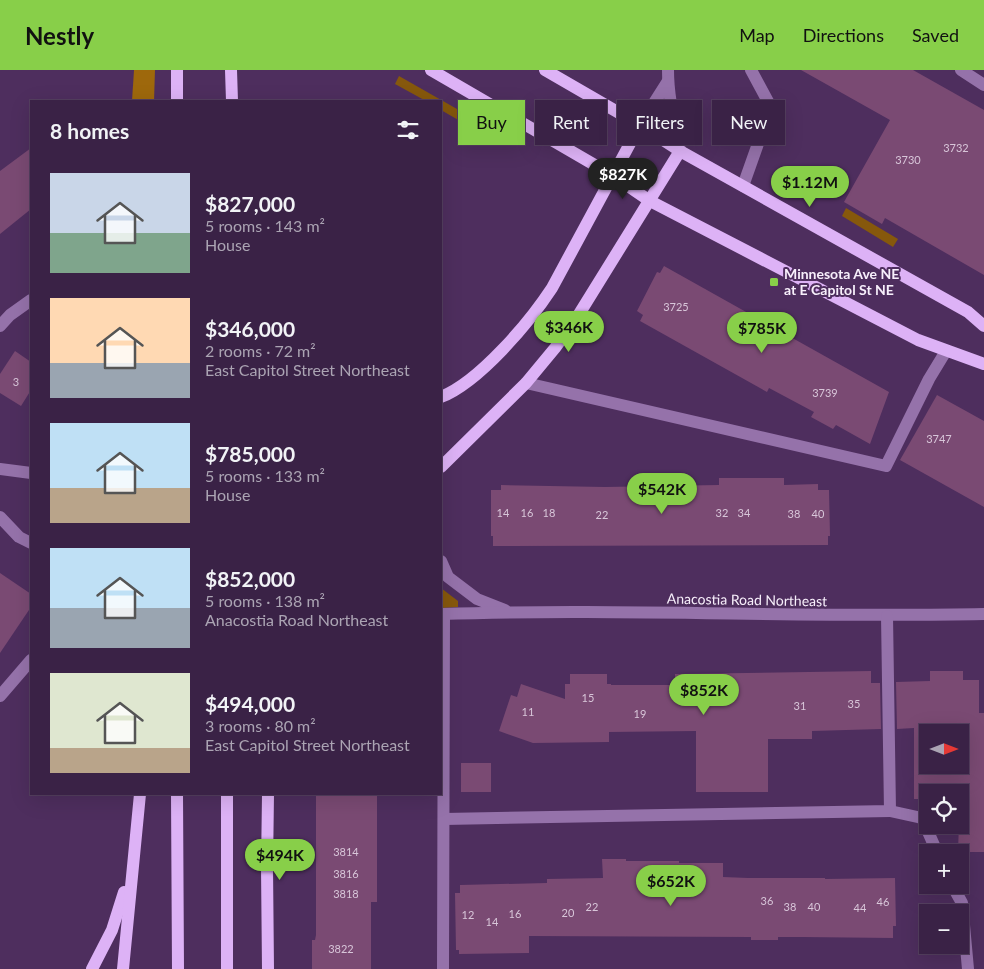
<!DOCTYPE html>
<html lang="en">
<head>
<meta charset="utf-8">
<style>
	:root { --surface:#3a2246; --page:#452f51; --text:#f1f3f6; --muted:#aba4b3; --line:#543f5f; --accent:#88cf49 }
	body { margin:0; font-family:Lato,sans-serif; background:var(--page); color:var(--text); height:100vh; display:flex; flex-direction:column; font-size:19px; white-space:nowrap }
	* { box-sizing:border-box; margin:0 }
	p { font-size:16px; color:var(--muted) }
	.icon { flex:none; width:28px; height:28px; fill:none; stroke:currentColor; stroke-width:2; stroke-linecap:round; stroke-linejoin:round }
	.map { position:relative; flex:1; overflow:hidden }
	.details { position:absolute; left:30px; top:30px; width:412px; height:695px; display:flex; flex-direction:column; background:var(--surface); border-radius:0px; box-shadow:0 5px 20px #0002,0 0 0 1px var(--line) }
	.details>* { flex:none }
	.guide { position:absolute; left:458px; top:30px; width:451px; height:45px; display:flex; gap:10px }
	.needle { width:32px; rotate:90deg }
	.buttons { position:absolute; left:919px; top:654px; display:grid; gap:10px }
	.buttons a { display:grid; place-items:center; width:50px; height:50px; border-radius:0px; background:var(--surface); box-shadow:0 5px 20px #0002,0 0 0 1px var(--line); font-size:25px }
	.price { position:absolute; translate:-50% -42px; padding:0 11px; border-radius:18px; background:var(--accent); color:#111; font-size:16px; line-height:32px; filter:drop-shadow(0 1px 2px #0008) }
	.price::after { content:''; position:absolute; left:50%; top:30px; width:15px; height:11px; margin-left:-8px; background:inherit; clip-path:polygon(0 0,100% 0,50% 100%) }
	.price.active { background:#222; color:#fff }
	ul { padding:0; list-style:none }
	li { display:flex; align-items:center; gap:15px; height:125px; padding:0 20px }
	li span { display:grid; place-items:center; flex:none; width:140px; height:100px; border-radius:0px; color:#555 }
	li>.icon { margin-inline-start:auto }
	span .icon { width:60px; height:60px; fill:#fffc; stroke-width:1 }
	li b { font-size:21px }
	h2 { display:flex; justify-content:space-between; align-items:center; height:60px; padding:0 20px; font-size:21px }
	.pill { padding:0 18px; border-radius:0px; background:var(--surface); box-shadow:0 5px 20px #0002,0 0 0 1px var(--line); font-size:18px; line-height:45px }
	.pill.active { background:var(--accent); color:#111 }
	header { display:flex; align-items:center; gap:30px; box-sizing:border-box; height:70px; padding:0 25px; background:var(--accent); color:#111 }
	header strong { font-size:24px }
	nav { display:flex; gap:28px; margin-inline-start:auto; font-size:18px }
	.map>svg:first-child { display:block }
	.green { fill:#86580c }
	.forest { fill:#9e680c }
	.building { fill:#7a4a73; fill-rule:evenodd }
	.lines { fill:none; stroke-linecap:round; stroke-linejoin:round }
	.minor { stroke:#9572aa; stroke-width:12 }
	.major { stroke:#ddb2f6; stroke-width:12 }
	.poi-dot { fill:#88cf49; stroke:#4e2e5e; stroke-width:2 }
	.labels { text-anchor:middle; stroke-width:4; stroke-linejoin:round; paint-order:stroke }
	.number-label { font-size:11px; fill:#d8c6d9 }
	.poi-label { font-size:14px; font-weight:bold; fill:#f7effb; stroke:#4e2e5e; text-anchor:start }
	.street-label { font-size:14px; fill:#f7effb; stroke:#4e2e5e }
</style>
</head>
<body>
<header>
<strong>Nestly</strong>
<nav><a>Map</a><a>Directions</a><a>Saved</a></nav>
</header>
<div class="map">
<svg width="984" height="899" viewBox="0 0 984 899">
	<rect width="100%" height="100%" fill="#4e2e5e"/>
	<g class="green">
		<polygon points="399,6 464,43 460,51 441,40 441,31 426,31 395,14"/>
		<polygon points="846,138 898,169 893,177 842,146"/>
		<polygon points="441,518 458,531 458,537 441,538"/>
	</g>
	<polygon class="forest" points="134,0 155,0 154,31 132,31"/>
	<g class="building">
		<polygon points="801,0 913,0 984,40 984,205 885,148 882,154 844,132 890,50"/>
		<polygon points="31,78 31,139 0,164 0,101"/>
		<polygon points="664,196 889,322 870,374 836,355 833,359 811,347 814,342 769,318 767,322 640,251 643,245 637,241 657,202 660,203"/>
		<polygon points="15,281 31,292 31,320 21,336 0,323 0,304"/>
		<polygon points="937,325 984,351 984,437 900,390"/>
		<polygon points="719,408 784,408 784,415 818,414 818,420 829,420 830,466 828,466 828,475 493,476 493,466 491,466 491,420 501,420 501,415 605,417 719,415"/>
		<polygon points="0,503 31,524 31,537 0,583"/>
		<polygon points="871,601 871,613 880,613 881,659 812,661 812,669 768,669 768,722 696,722 696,661 609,662 609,672 533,673 499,661 511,625 517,627 521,614 565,629 565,614 570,614 570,604 607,604 607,614 611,614 611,615 675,615 675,604"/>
		<path d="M 930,601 L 963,601 L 963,610 L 979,610 L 979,643 L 984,643 L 984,782 L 958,782 L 960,722 L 928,722 L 928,729 L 914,729 L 914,658 L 897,659 L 896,612 L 930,611 ZM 928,662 L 960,662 L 960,695 L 928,695 Z"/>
		<rect x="461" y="693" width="30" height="29"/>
		<polygon points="326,724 377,724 377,832 371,832 371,899 312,899 312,870 315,870 316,865 316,725 326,725"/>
		<polygon points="602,789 626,789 626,791 679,791 679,793 723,793 723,807 748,808 825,808 825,809 895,808 896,856 893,856 893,868 802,867 778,867 778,870 751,870 751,867 529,866 529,883 459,884 459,880 456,880 455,823 460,823 460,815 547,813 547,809 603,808"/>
	</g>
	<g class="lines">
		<g class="minor">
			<path d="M 668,0 C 668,28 675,54 680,81"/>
			<polyline points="961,0 984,15"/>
			<polyline points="640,55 668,11"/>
			<polyline points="743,116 771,37 751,0"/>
			<polyline points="0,256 10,245 31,230"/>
			<polyline points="526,313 886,396 929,309 946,281"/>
			<polyline points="0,399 31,403"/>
			<polyline points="0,447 19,467 31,473"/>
			<polyline points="441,491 448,507 477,529 505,540"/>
			<path d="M 441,544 C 622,538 803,548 984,544"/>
			<polyline points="0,626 31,590"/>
			<polyline points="890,741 922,748 937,782"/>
			<polyline points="444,749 890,741 887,546"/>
			<polyline points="952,815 962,833 968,899"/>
			<polyline points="443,899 444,544"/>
		</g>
		<g class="major">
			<polyline points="177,0 177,31"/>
			<polyline points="231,0 232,31"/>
			<polyline points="431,0 612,105 650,131 918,270 984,294"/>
			<polyline points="545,0 640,55 680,81 968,242 984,256"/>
			<path d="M 441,327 C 479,312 529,253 552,218 L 640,55"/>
			<polyline points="441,397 526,313 555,278 576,249 680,81"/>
			<polyline points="177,724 178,899"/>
			<polyline points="92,899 112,860 124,822"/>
			<polyline points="123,899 140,724"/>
			<polyline points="227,899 227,724"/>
			<polyline points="268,899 267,797 268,724"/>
		</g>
	</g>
	<rect class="poi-dot" x="769" y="207" width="10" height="10" rx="2.5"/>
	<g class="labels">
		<g class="number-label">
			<text x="956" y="82">3732</text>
			<text x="908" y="94">3730</text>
			<text x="676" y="241">3725</text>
			<text x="16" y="316">3</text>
			<text x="825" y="327">3739</text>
			<text x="939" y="373">3747</text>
			<text x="503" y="447">14</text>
			<text x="527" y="447">16</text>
			<text x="549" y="447">18</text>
			<text x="722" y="447">32</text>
			<text x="744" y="447">34</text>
			<text x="794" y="448">38</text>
			<text x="818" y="448">40</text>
			<text x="602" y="449">22</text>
			<text x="588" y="632">15</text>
			<text x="854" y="638">35</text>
			<text x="800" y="640">31</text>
			<text x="528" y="646">11</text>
			<text x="640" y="648">19</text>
			<text x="346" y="786">3814</text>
			<text x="346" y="808">3816</text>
			<text x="346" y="828">3818</text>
			<text x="767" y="835">36</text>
			<text x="883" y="836">46</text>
			<text x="592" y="841">22</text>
			<text x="790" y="841">38</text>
			<text x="814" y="841">40</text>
			<text x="860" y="842">44</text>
			<text x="568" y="847">20</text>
			<text x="515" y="848">16</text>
			<text x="468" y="849">12</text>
			<text x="492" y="856">14</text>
			<text x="341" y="883">3822</text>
		</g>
		<g class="poi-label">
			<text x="784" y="209">Minnesota Ave NE<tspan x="784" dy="16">at E Capitol St NE</tspan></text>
		</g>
		<g class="street-label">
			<text transform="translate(747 530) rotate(1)" y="5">Anacostia Road Northeast</text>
		</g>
	</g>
</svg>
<div class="buttons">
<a><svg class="needle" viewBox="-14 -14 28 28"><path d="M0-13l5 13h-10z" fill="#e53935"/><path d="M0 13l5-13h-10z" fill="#aba4b3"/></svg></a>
<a><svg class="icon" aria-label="locate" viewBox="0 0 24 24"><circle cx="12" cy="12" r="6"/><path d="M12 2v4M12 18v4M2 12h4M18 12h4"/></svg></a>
<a>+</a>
<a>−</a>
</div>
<b class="price active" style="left:623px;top:130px">$827K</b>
<b class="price" style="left:810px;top:138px">$1.12M</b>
<b class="price" style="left:569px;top:283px">$346K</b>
<b class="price" style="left:762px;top:284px">$785K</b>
<b class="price" style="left:662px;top:445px">$542K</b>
<b class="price" style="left:704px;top:646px">$852K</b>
<b class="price" style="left:280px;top:811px">$494K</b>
<b class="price" style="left:671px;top:837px">$652K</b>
<div class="guide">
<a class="pill active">Buy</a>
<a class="pill">Rent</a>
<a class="pill">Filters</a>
<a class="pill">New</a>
</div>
<section class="details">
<h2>8 homes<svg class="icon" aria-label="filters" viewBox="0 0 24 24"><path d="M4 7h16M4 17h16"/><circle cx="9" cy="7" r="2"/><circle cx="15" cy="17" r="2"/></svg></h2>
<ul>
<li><span style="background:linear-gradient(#c9d6e8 60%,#7fa58c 0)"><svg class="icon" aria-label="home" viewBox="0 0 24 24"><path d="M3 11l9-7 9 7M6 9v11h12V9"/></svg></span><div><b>$827,000</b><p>5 rooms · 143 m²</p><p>House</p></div></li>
<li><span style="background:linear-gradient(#ffd9b3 65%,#9aa5b1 0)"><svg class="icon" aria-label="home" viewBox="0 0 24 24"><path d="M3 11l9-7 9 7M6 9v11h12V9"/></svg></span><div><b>$346,000</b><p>2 rooms · 72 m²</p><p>East Capitol Street Northeast</p></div></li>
<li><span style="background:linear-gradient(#bfe0f5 65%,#b9a48a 0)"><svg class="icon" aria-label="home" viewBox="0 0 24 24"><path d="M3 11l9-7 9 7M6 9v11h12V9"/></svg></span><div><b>$785,000</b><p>5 rooms · 133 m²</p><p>House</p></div></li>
<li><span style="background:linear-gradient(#bfe0f5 60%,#9aa5b1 0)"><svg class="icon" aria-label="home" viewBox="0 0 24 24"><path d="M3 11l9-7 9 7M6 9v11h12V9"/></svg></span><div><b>$852,000</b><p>5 rooms · 138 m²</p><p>Anacostia Road Northeast</p></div></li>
<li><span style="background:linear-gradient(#dfe7d0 75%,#b9a48a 0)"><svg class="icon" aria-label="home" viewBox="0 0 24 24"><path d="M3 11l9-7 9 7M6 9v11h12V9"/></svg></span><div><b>$494,000</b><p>3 rooms · 80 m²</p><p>East Capitol Street Northeast</p></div></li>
</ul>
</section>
</div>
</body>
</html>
